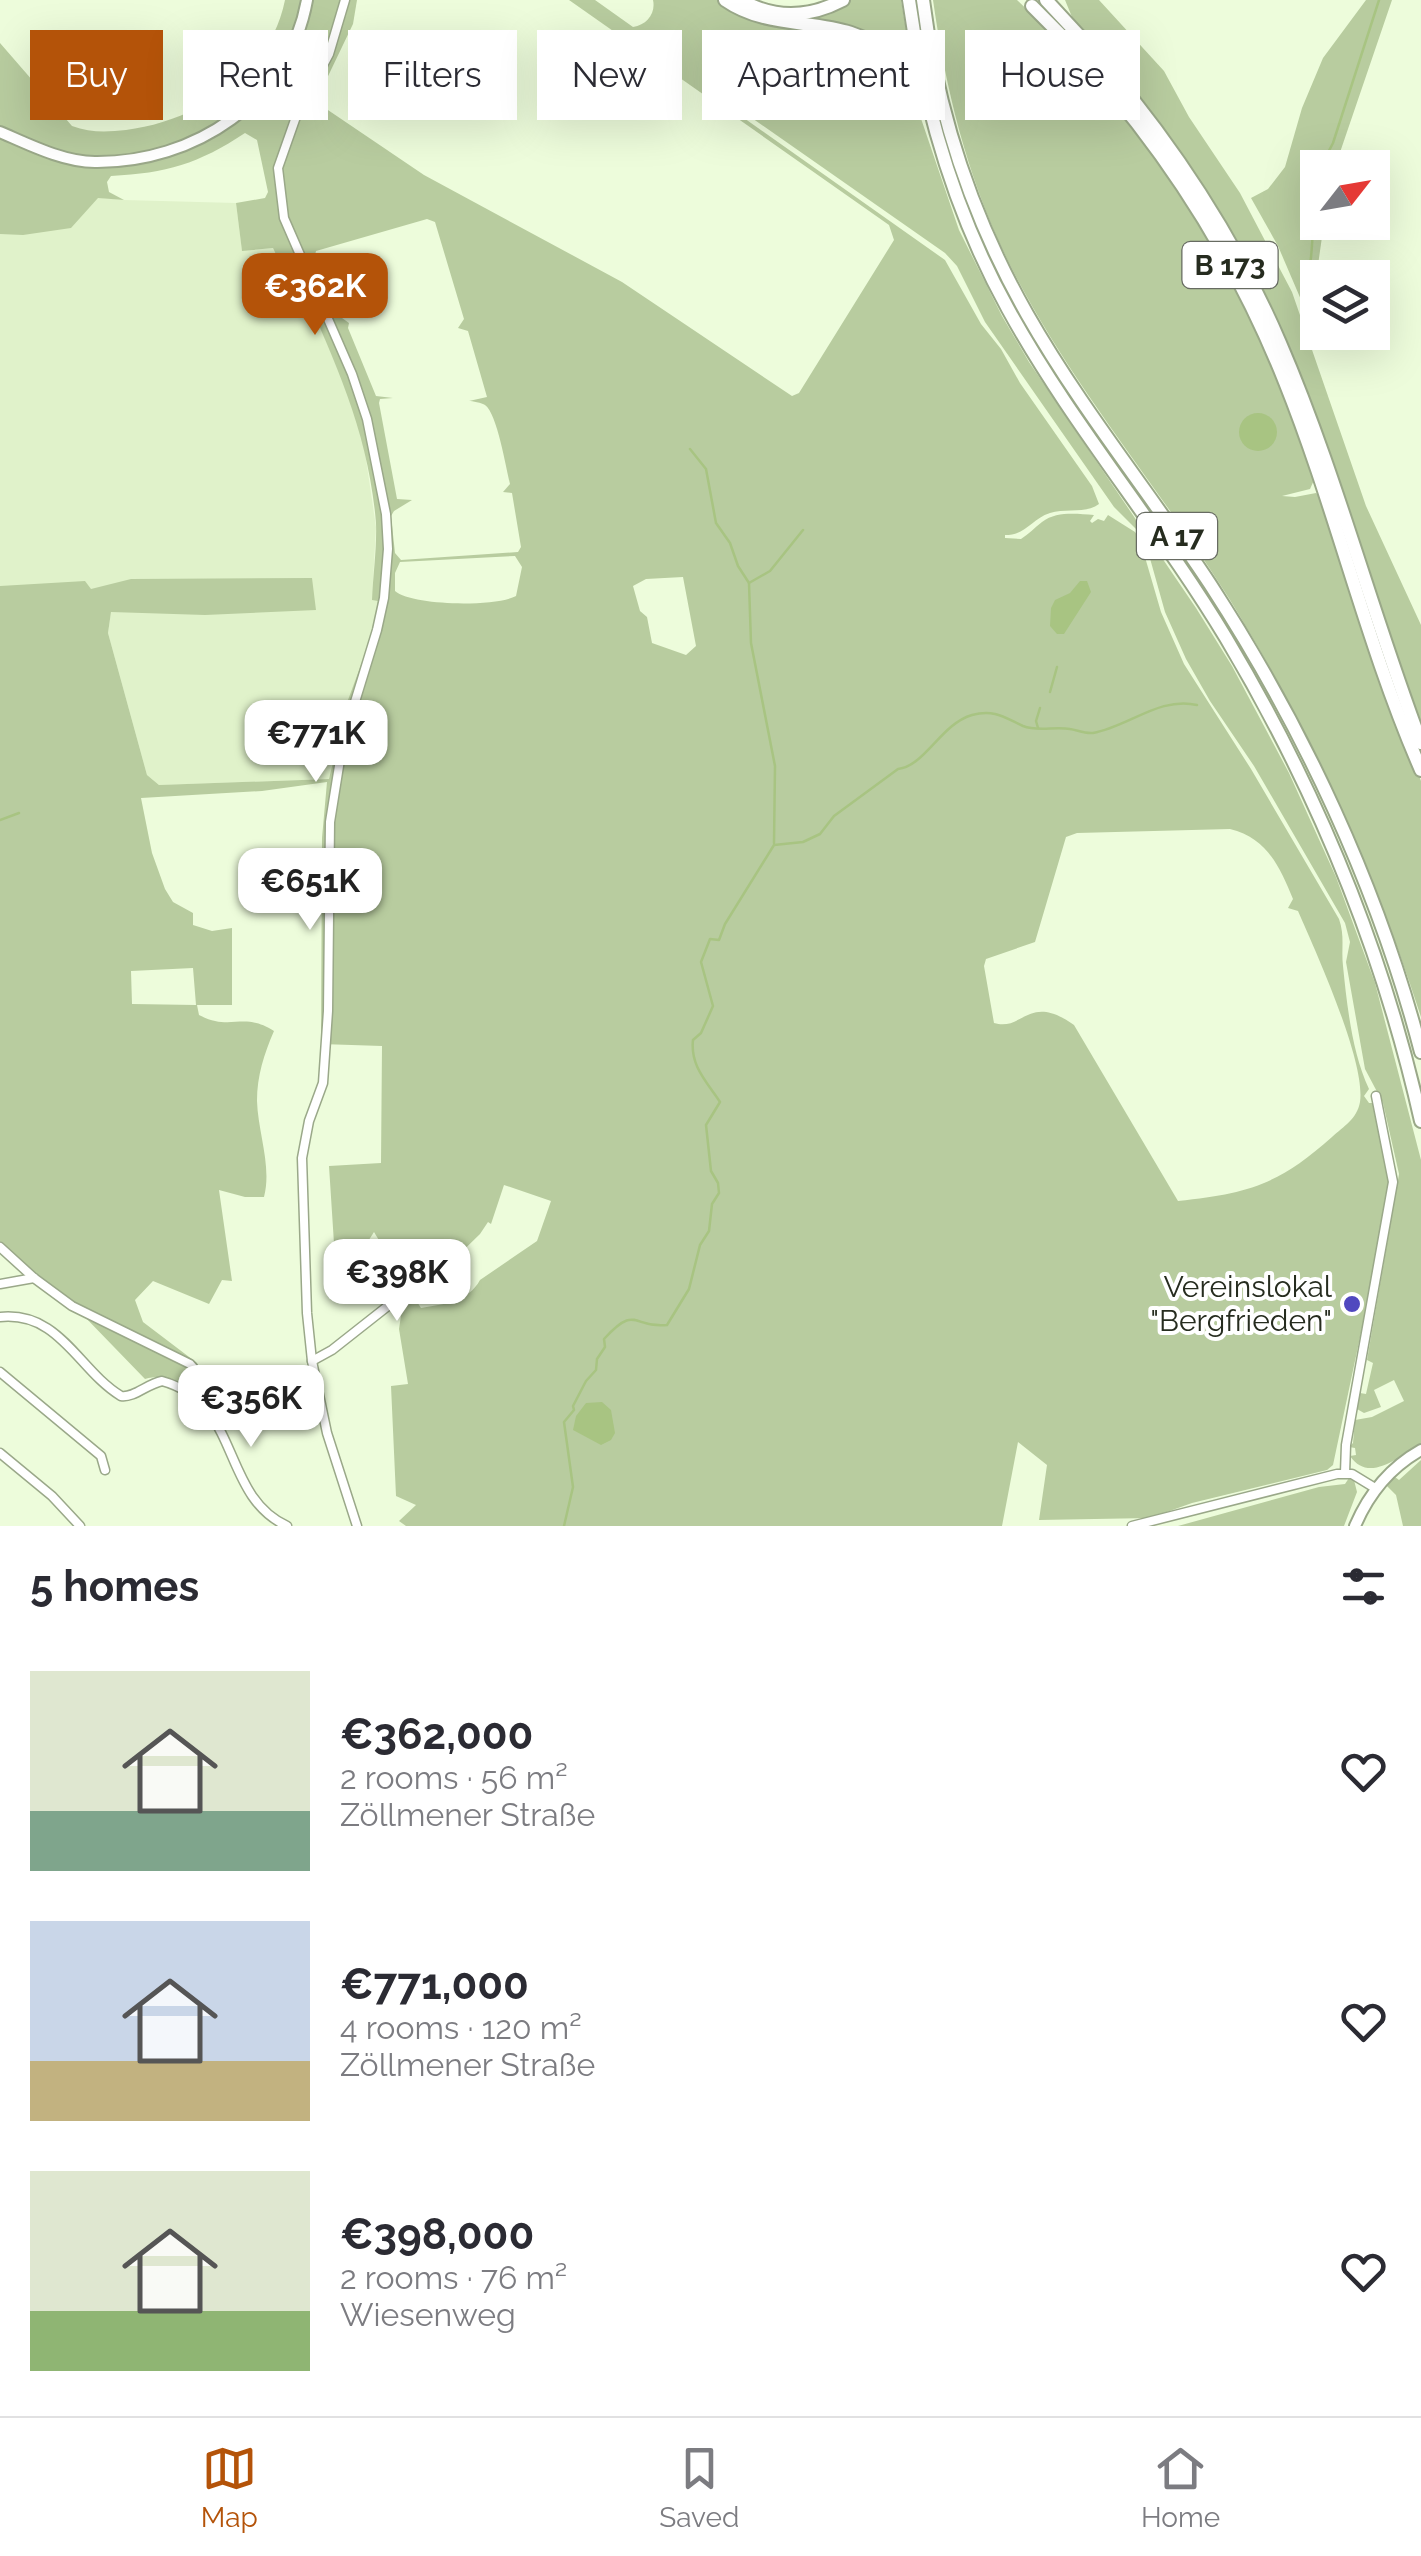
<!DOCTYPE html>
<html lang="en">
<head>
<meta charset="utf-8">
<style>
	:root { --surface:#fff; --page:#f2f2f3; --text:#2b2b33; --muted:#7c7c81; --line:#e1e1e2; --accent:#b45309 }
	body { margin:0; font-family:Raleway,sans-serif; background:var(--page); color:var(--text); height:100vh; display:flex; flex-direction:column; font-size:38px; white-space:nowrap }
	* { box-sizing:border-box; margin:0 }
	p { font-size:32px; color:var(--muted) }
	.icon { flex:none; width:55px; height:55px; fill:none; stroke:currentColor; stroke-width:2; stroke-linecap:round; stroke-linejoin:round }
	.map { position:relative; height:1526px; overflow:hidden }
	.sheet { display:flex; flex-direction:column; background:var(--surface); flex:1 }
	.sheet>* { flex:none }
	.top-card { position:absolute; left:30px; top:30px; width:1362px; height:90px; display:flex; gap:20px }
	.needle { width:65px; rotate:59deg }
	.fabs { position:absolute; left:1300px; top:150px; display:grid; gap:20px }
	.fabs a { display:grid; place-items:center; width:90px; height:90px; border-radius:0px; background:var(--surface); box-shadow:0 10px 40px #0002; font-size:50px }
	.price { position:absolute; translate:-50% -85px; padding:0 22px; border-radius:20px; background:#fff; color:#222; font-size:32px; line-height:65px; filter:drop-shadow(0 2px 5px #0008) }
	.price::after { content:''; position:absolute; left:50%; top:60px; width:30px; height:22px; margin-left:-15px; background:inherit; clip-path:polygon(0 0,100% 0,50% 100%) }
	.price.selected { background:var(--accent); color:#fff }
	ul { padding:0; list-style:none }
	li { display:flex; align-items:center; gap:30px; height:250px; padding:0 30px }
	li span { display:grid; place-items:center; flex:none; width:280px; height:200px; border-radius:0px; color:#555 }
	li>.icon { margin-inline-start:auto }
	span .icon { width:120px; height:120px; fill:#fffc; stroke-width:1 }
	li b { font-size:42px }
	h2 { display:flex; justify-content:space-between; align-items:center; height:120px; padding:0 30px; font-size:42px }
	.pill { padding:0 35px; border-radius:0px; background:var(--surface); box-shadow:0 10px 40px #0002; font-size:35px; line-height:90px }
	.pill.selected { background:var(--accent); color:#fff }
	.dock { display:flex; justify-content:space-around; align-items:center; height:140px; border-top:2px solid var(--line); background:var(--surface); font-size:28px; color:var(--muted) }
	.dock a { display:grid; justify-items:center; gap:5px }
	.dock .selected { color:var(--accent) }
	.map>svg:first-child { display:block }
	.built { fill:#e0f2ca }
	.green { fill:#b8cc9f; fill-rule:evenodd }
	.water { fill:#a8c482 }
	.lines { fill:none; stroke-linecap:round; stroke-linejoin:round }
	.stream { stroke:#a8c482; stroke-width:2.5 }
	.street-casing { stroke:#9aa889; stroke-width:11 }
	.secondary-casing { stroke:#9aa889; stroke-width:14 }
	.highway-casing { stroke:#9aa889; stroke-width:16 }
	.street { stroke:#fff; stroke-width:8 }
	.secondary { stroke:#fff; stroke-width:10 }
	.highway { stroke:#fff; stroke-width:12 }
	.poi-dot { fill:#5048bf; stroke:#fff; stroke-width:4 }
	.labels { text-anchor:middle; stroke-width:8; stroke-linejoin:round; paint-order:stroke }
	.shield { fill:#fff; stroke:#676b62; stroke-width:2.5 }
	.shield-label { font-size:28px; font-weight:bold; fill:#262c1f }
	.poi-label { font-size:30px; fill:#262c1f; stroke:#fff; text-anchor:end }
</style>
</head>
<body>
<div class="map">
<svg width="1421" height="1526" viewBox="0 0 1421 1526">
	<rect width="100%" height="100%" fill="#edfcdb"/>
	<polygon class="built" points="0,174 59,194 124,200 236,203 242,250 273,248 293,290 302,286 342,377 363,439 376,527 372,600 379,600 372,635 329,779 159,785 147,775 108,633 111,611 0,606"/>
	<g class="green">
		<path d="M 285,0 L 357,0 L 353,24 L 319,95 L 318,100 L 322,106 L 424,175 L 622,282 L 792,396 L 799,393 L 894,240 L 889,225 L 569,0 L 595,0 L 633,27 C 647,25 656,13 653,0 L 720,0 L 851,35 L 887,58 L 915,101 L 959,230 L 1002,316 L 1029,362 L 1196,608 L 1232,666 L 1289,773 L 1336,877 L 1375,983 L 1421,1160 L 1421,1445 C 1399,1456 1369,1484 1350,1456 L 1356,1455 L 1355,1448 L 1349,1447 L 1353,1443 L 1355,1420 L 1372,1417 L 1404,1401 L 1394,1380 L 1374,1390 L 1381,1407 L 1364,1413 L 1357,1409 L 1360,1393 L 1366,1394 L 1373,1363 L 1367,1360 L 1399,1174 L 1383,1103 L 1365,1069 L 1346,962 L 1350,942 L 1345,923 L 1254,766 L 1210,701 L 1186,659 L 1165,612 L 1144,537 L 1114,507 L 985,322 L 957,266 L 945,253 L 729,102 L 727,106 L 945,260 L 981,324 L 1001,349 L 1020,383 L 1092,486 L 1099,504 C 1086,514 1066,508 1050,513 C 1031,519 1027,535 1005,535 L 1005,538 L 1021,539 C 1029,534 1034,528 1042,522 C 1057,511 1076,514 1094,515 L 1090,521 L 1092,523 L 1098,519 L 1104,521 L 1108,515 L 1135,532 L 1140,540 L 1161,612 L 1184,664 L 1251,769 L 1339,919 C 1345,936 1341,949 1343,966 C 1347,1005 1352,1053 1369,1089 L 1364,1096 L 1369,1103 L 1375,1103 L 1390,1171 L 1363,1323 L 1333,1465 L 1327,1470 L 1192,1503 L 1150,1518 L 1039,1520 L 1047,1465 L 1018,1442 L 1002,1526 L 406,1526 L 399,1521 L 416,1505 L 396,1496 L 391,1386 L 408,1384 L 399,1329 L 402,1309 L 397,1301 L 410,1291 L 421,1308 C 444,1304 468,1302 480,1280 L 537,1241 L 551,1201 L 504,1185 L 491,1224 L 488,1222 L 480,1234 L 438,1275 L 406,1285 L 374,1232 L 356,1260 L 335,1259 L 329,1166 L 381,1163 L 382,1046 L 321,1044 L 322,838 L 327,782 L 262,791 L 141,798 L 152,853 L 165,889 L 173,902 L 193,913 L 193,925 L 212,931 L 232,928 L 232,1005 L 197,1005 L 199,1015 C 231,1032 243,1011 274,1031 C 264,1054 257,1076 257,1101 C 258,1133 272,1166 264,1197 L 245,1197 L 219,1190 L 232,1281 L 222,1280 L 209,1304 L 153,1281 L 135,1300 L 143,1322 L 197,1363 L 207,1399 C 188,1385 170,1372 145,1379 L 82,1314 L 0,1242 L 0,586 L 85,581 L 91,589 L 131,579 L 312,578 L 316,610 L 205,615 L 111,612 L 108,633 L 147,775 L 159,785 L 329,779 L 348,700 L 372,635 L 378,601 L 372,600 C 373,575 377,548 376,523 C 369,435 337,366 302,287 L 293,291 L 273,248 L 242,251 L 236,203 L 265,198 L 268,192 L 257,140 L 245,133 C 198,164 167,173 111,176 L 107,182 L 109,192 L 124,200 L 98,198 L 71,228 L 23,235 L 0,234 L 0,43 L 72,126 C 90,133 108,132 126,130 C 197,121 270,75 285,0 ZM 427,219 L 435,222 L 464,319 L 458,328 L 468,331 L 487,397 L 469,401 C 472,401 482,403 485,405 C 497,413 506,468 510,484 L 503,492 L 512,493 L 521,547 L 518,552 L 401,560 L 395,553 L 391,516 L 394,511 L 412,500 L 397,499 L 379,403 L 380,399 L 393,398 L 376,396 L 348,328 L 349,323 L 342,318 L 315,255 L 316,251 ZM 515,556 L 522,567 L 516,596 C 496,607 412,606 395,591 L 395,573 L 400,562 ZM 683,577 L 696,646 L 686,655 L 652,643 L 647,617 L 640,611 L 633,586 L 646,579 ZM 1230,829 C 1267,838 1280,867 1293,899 L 1288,908 L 1298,911 C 1316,952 1366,1062 1360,1102 C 1357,1119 1344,1126 1332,1137 C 1278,1185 1249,1193 1178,1201 L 1074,1025 C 1028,992 1023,1032 994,1023 L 984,966 L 986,959 L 1035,942 L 1066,837 L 1077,833 ZM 193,968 L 196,1005 L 132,1004 L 131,971 Z"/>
		<polygon points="849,0 901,0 915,82 890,51 793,18 840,6"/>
		<path d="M 933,0 L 1017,0 C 1054,35 1092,70 1124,111 C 1210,221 1268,346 1315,478 L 1310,489 L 1282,496 L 1295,497 L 1316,493 L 1322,498 L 1421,781 L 1421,1017 C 1374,870 1311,732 1230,600 C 1158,485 1067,381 1007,259 C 967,176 946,91 933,0 Z"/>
		<polygon points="1065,0 1099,0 1164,71 1189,117 1240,193 1292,292 1366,506 1421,625 1421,731 1320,432 1167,136 1128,79 1072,17"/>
		<polygon points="1366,0 1392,0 1335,167 1318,168 1318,222 1324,223 1314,293 1305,309 1278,246 1251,198 1268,189 1285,167 1302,108 1323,58"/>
		<polygon points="1421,1460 1421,1526 1403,1526 1396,1495 1387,1486 1395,1477 1399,1480"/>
		<polygon points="1349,1478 1354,1480 1357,1492 1344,1526 1178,1526 1319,1487 1345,1484"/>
	</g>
	<g class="water">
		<circle cx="1258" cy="432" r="19"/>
		<polygon points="1080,581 1087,581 1091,592 1064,634 1057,634 1050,626 1051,608 1055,600 1070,593"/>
		<polygon points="602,1402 611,1410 615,1433 611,1440 601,1445 573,1430 576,1416 586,1403"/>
	</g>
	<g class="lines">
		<g class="stream">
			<polyline points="1320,168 1333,143 1379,0"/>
			<path d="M 1305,285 C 1316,256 1310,213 1318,180"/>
			<polyline points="690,449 706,469 716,523 730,543 738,566 749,583 751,643 775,766 774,843"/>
			<polyline points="749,583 770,571 803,530"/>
			<polyline points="1050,692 1057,667"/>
			<polyline points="1038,728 1036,721 1040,708"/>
			<polyline points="0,820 19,813"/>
			<path d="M 564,1526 L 573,1487 L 564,1422 L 574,1410 L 573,1406 L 586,1381 L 596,1370 L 597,1359 L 605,1347 L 604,1339 C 637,1303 633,1329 667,1325 L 689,1289 L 700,1245 L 709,1231 L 712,1204 L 719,1193 L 718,1183 L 711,1171 L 706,1125 L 720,1102 C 707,1082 690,1066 693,1040 L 701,1033 L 713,1006 L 701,962 L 710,939 L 719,940 L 725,924 L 774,845 L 803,842 L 820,834 L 834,816 L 898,769 C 925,766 941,724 972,715 C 995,709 1005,718 1023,726 C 1038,732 1055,726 1070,729 C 1077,730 1085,734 1093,733 C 1128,727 1160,696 1197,705"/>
		</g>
		<g class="street-casing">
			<g id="street">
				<polyline points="345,0 329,54 297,114 278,168 284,218 352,374 367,419 386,514 388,549 384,598 377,630 343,741 330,822 328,1011 323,1083 309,1121 302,1158 307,1313 312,1361 327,1433 357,1526"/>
				<path d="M 0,1247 L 34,1278 L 72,1306 L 190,1364 C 199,1373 206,1389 199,1400"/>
				<polyline points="0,1284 34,1278"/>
				<path d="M 0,1317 C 60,1311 78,1370 121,1396 C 134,1398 147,1384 162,1381 C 242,1403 220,1495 287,1526"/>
				<polyline points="312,1361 332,1350 412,1287 438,1279 458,1258"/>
				<polyline points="0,1372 101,1456 105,1470"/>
				<polyline points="0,1453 52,1496 80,1526"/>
				<polyline points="1345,1473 1346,1445 1393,1182 1376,1096"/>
				<polyline points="1132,1526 1337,1474 1352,1474 1375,1488"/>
			</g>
		</g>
		<g class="secondary-casing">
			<g id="secondary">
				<path d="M 0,132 C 28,144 63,162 95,162 C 194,163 289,101 307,0"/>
				<path d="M 1355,1526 C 1369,1493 1389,1468 1421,1450"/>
			</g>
		</g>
		<g class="highway-casing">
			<g id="highway">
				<path d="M 725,0 C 778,37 846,10 892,58 C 906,74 914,94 925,111"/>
				<path d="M 741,0 C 774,19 809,18 843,0"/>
				<path d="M 909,0 C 924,108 955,213 1008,309 C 1071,424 1158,525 1226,638 C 1315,787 1383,951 1421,1121"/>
				<path d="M 923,0 C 937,111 972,217 1027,314 C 1081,409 1150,493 1210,584 C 1303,727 1378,887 1421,1052"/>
				<path d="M 1046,0 C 1142,100 1225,215 1280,343 C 1336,473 1371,611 1421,743"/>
				<path d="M 1032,6 C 1142,113 1228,239 1285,382 C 1336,509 1366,644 1421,770"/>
			</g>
		</g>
		<use href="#street" class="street"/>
		<use href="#secondary" class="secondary"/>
		<use href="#highway" class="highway"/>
	</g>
	<circle class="poi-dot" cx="1352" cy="1304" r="10"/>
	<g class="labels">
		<g class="shield">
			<rect x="1182.5" y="242" width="95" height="46" rx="8"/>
			<rect x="1137" y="513" width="80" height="46" rx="8"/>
		</g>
		<g class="shield-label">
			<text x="1230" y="275">B 173</text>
			<text x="1177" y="546">A 17</text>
		</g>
		<g class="poi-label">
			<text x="1332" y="1297">Vereinslokal<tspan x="1332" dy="34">"Bergfrieden"</tspan></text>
		</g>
	</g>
</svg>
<div class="fabs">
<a><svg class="needle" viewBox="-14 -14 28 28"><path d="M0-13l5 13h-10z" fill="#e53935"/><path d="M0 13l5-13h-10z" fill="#7c7c81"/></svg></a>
<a><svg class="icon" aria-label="layers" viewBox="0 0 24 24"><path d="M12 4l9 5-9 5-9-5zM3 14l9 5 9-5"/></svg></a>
</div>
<b class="price selected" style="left:315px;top:338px">€362K</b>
<b class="price" style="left:316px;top:785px">€771K</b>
<b class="price" style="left:310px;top:933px">€651K</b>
<b class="price" style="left:397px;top:1324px">€398K</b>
<b class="price" style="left:251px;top:1450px">€356K</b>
<div class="top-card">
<a class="pill selected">Buy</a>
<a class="pill">Rent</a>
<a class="pill">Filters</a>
<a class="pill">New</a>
<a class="pill">Apartment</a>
<a class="pill">House</a>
</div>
</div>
<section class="sheet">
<h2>5 homes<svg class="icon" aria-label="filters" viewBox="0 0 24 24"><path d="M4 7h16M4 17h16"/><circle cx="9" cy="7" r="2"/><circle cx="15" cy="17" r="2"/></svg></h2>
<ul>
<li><span style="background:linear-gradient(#dfe7d0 70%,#7fa58c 0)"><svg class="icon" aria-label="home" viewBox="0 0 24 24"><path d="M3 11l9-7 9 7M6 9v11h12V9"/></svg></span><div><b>€362,000</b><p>2 rooms · 56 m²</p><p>Zöllmener Straße</p></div><svg class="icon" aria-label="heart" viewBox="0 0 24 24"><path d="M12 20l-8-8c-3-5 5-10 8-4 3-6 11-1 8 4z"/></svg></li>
<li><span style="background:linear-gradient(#c9d6e8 70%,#c2b280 0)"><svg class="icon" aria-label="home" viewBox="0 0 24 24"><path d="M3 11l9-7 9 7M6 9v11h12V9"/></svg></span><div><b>€771,000</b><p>4 rooms · 120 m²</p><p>Zöllmener Straße</p></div><svg class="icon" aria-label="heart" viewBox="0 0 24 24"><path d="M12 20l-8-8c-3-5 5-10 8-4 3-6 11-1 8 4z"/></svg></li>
<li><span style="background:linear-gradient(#dfe7d0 70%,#8fb573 0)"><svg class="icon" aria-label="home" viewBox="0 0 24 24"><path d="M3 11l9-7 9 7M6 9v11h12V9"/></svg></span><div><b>€398,000</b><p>2 rooms · 76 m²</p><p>Wiesenweg</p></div><svg class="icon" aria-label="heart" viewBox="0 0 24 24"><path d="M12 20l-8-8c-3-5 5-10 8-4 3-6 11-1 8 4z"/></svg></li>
</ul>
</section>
<nav class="dock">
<a class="selected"><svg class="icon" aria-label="map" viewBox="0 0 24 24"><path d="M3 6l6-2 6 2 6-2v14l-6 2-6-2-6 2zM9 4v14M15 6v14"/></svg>Map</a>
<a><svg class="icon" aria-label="saved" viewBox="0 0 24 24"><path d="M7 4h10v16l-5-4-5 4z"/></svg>Saved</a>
<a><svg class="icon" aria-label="home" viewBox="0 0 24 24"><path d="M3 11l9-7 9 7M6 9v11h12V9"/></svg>Home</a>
</nav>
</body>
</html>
